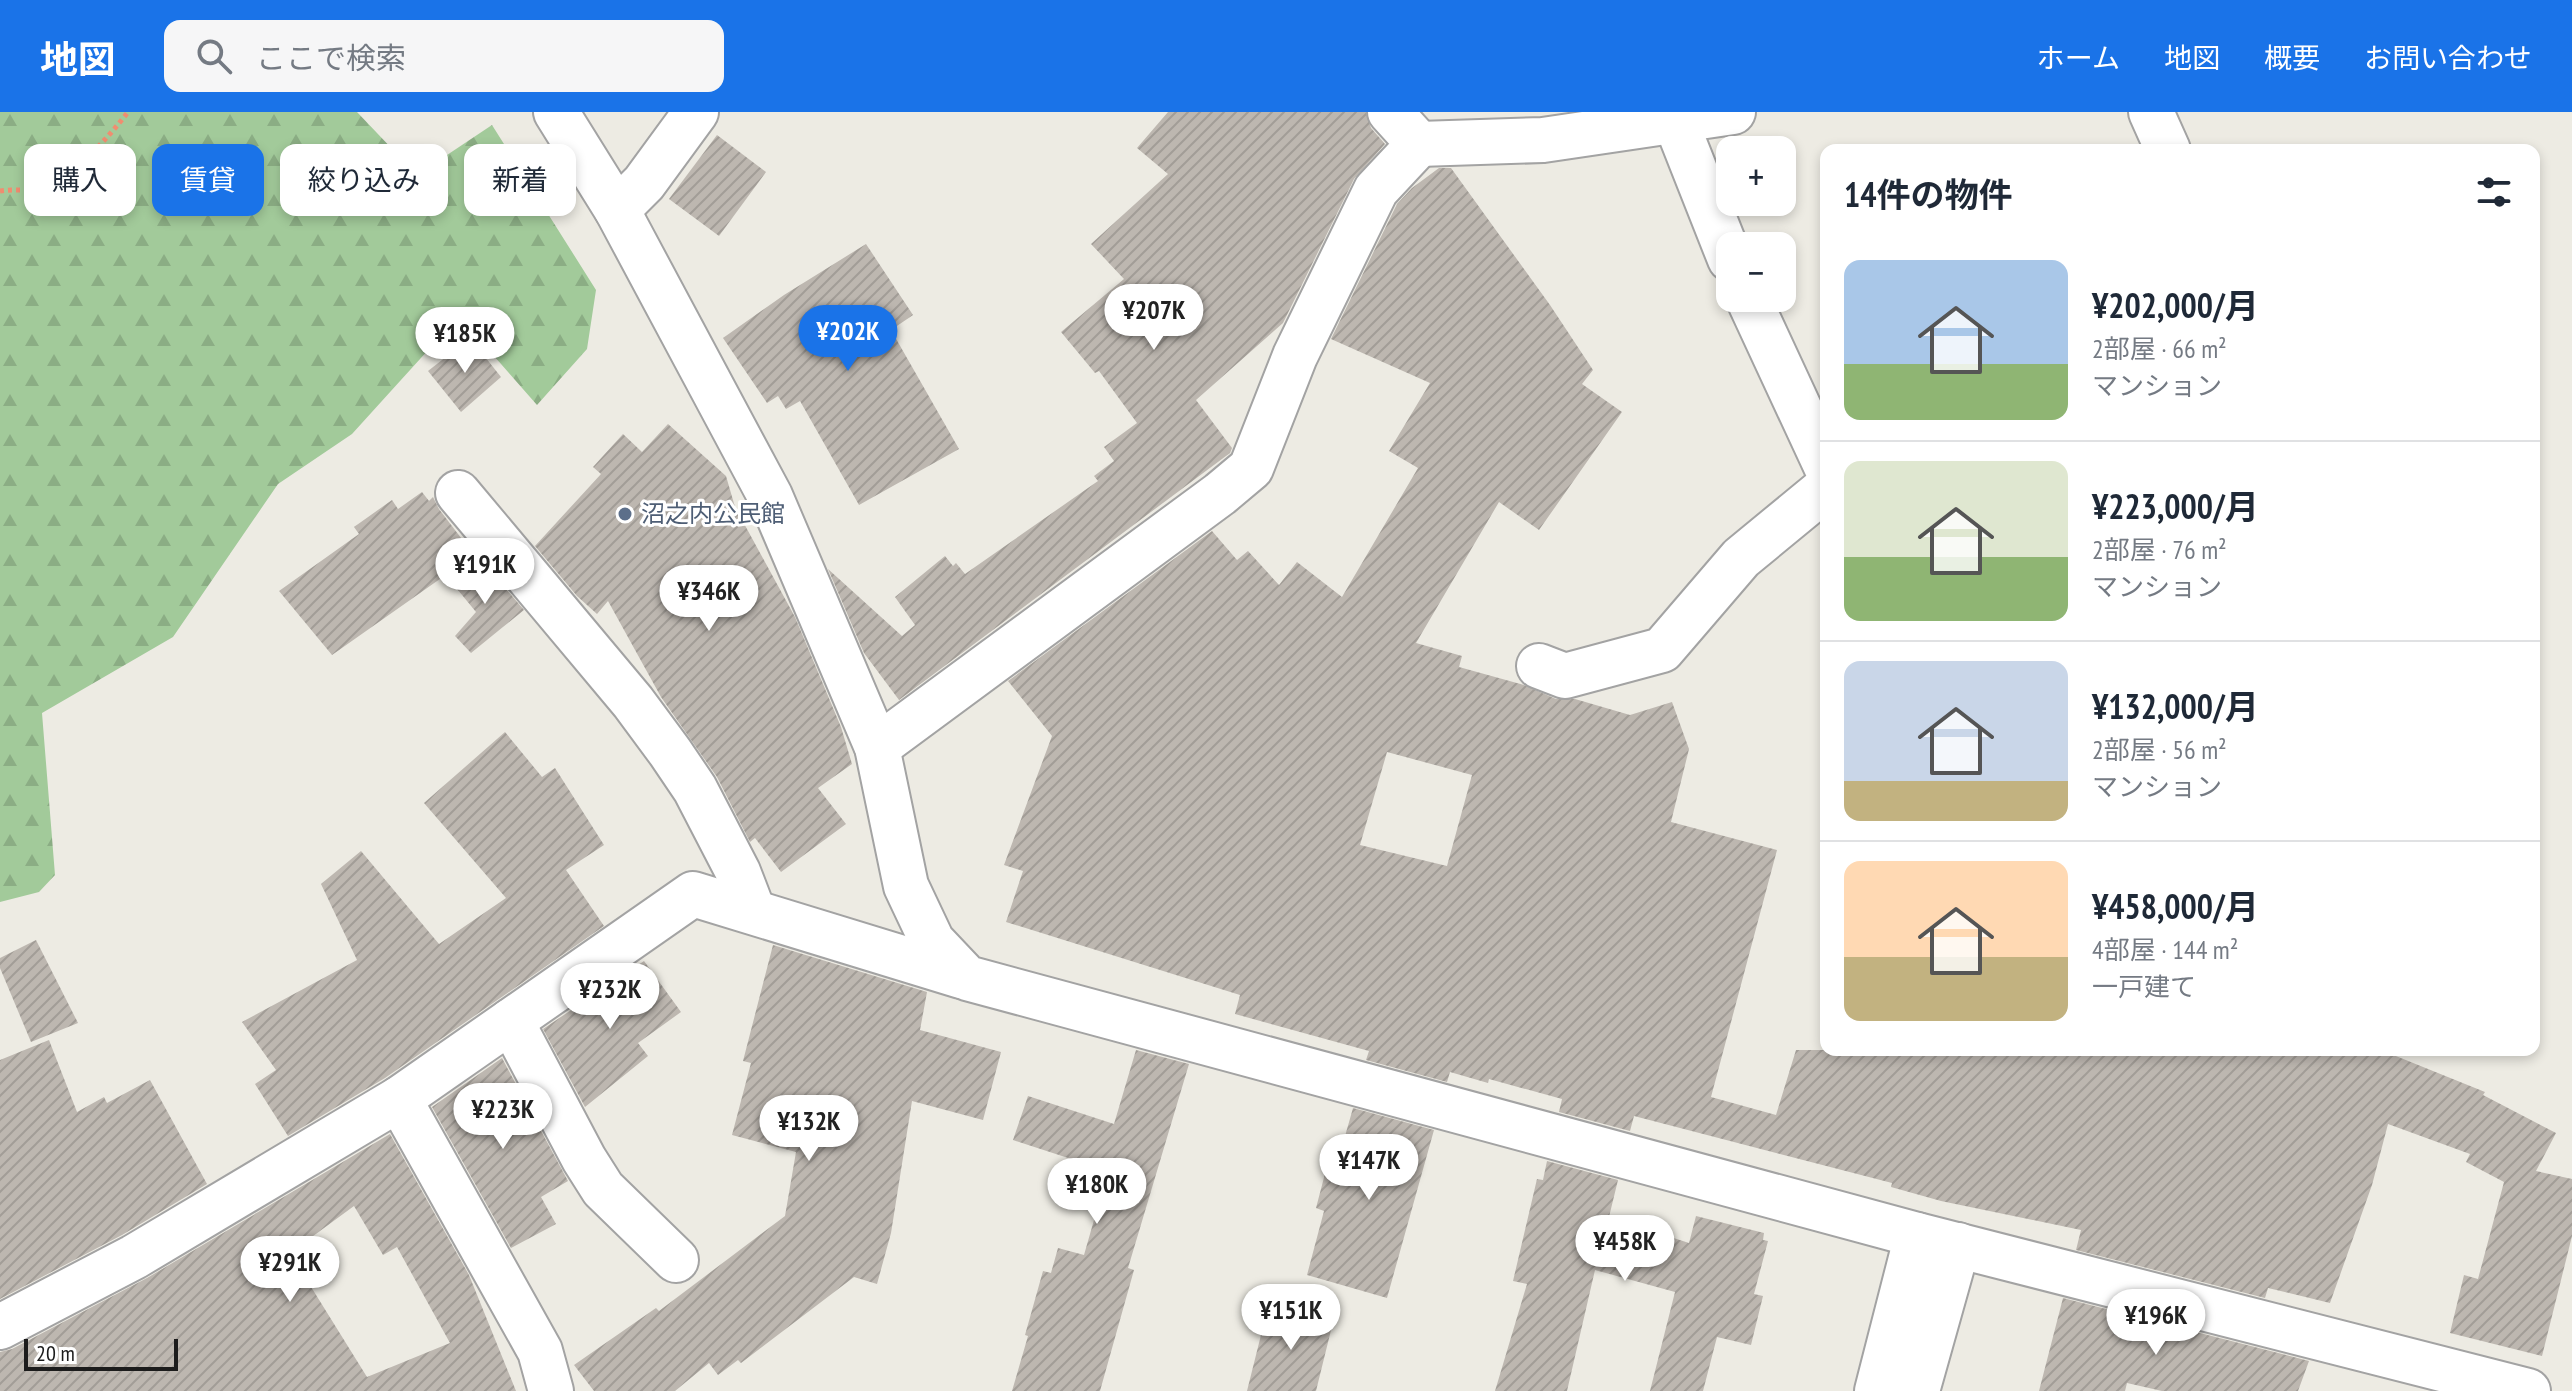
<!DOCTYPE html>
<html lang="ja">
<head>
<meta charset="utf-8">
<style>
	:root { --surface:#fff; --page:#f6f6f7; --text:#1f2937; --muted:#747a83; --line:#e0e1e3; --accent:#1a73e8 }
	body { margin:0; font-family:"PT Sans Narrow","Noto Sans JP",sans-serif; background:var(--page); color:var(--text); height:100vh; display:flex; flex-direction:column; font-size:30px; white-space:nowrap }
	* { box-sizing:border-box; margin:0 }
	p { font-size:26px; color:var(--muted) }
	.icon { flex:none; width:44px; height:44px; fill:none; stroke:currentColor; stroke-width:2; stroke-linecap:round; stroke-linejoin:round }
	.map { position:relative; flex:1; overflow:hidden }
	.side { position:absolute; left:1820px; top:32px; width:720px; height:912px; display:flex; flex-direction:column; background:var(--surface); border-radius:16px; box-shadow:0 4px 12px #0003 }
	.side>* { flex:none }
	.guide { position:absolute; left:24px; top:32px; width:760px; height:72px; display:flex; gap:16px }
	.buttons { position:absolute; left:1716px; top:24px; display:grid; gap:16px }
	.buttons a { display:grid; place-items:center; width:80px; height:80px; border-radius:16px; background:var(--surface); box-shadow:0 4px 12px #0003; font-size:40px }
	.scale { position:absolute; left:24px; bottom:20px; width:154px; box-sizing:border-box; padding-left:8px; border:4px solid #1c1c1c; border-top:0; font-size:22px; line-height:28px; white-space:nowrap; color:#1c1c1c; -webkit-text-stroke:6px #fff; paint-order:stroke }
	.price { position:absolute; translate:-50% -68px; padding:0 18px; border-radius:28px; background:#fff; color:#222; font-size:26px; line-height:52px; filter:drop-shadow(0 2px 4px #0008) }
	.price::after { content:''; position:absolute; left:50%; top:48px; width:24px; height:18px; margin-left:-12px; background:inherit; clip-path:polygon(0 0,100% 0,50% 100%) }
	.price.selected { background:var(--accent); color:#fff }
	ul { padding:0; list-style:none }
	li { display:flex; align-items:center; gap:24px; height:200px; padding:0 24px }
	li+li { border-top:2px solid var(--line) }
	li span { display:grid; place-items:center; flex:none; width:224px; height:160px; border-radius:16px; color:#555 }
	li>.icon { margin-inline-start:auto }
	span .icon { width:96px; height:96px; fill:#fffc; stroke-width:1 }
	li b { font-size:34px }
	h2 { display:flex; justify-content:space-between; align-items:center; height:96px; padding:0 24px; font-size:34px }
	.pill { padding:0 28px; border-radius:16px; background:var(--surface); box-shadow:0 4px 12px #0003; font-size:28px; line-height:72px }
	.pill.selected { background:var(--accent); color:#fff }
	header { display:flex; align-items:center; gap:48px; box-sizing:border-box; height:112px; padding:0 40px; background:var(--accent); color:#fff }
	header strong { font-size:38px }
	nav { display:flex; gap:44px; margin-inline-start:auto; font-size:28px }
	.search { width:560px; height:72px; background:var(--page); display:flex; align-items:center; gap:20px; box-sizing:border-box; padding:0 28px; border-radius:16px; color:var(--muted); font-size:30px }
	.map>svg:first-child { display:block }
	.forest { fill:url(#forest-firs) }
	.building { fill:url(#building-hatch); fill-rule:evenodd }
	.lines { fill:none; stroke-linecap:round; stroke-linejoin:round }
	.minor-casing { stroke:#a3a3a3; stroke-width:48 }
	.path { stroke:#f18d70; stroke-width:5; stroke-dasharray:4 4; stroke-linecap:butt }
	.minor { stroke:#fff; stroke-width:44 }
	.service-dot { fill:#5c6f8a; stroke:#fff; stroke-width:3 }
	.labels { text-anchor:middle; stroke-width:6; stroke-linejoin:round; paint-order:stroke }
	.service-label { font-size:24px; fill:#4e5e75; stroke:#fff; text-anchor:start }
</style>
</head>
<body>
<header>
<strong>地図</strong>
<div class="search"><svg class="icon" aria-label="search" viewBox="0 0 24 24"><circle cx="10" cy="10" r="6"/><path d="M15 15l6 6"/></svg>ここで検索</div>
<nav><a>ホーム</a><a>地図</a><a>概要</a><a>お問い合わせ</a></nav>
</header>
<div class="map">
<svg width="2572" height="1279" viewBox="0 0 2572 1279">
	<defs>
		<pattern id="forest-firs" width="22" height="20" patternUnits="userSpaceOnUse" patternTransform="scale(2)"><rect width="22" height="20" fill="#a2ca9a"/><path d="M5 1l3.5 6h-7zM16 11l3.5 6h-7z" fill="#8bad84"/></pattern>
		<pattern id="building-hatch" width="6" height="6" patternUnits="userSpaceOnUse" patternTransform="scale(2)"><rect width="6" height="6" fill="#bdb7b0"/><path d="M-1 1l2-2M0 6l6-6M5 7l2-2" fill="none" stroke="#a29d97"/></pattern>
	</defs>
	<rect width="100%" height="100%" fill="#edebe3"/>
	<polygon class="forest" points="0,0 357,0 417,63 492,13 596,178 587,237 537,293 459,204 352,322 278,372 173,525 42,601 55,763 39,780 0,790"/>
	<g class="building">
		<polygon points="1168,0 1366,0 1371,16 1385,32 1354,67 1283,211 1196,288 1232,336 1230,341 899,588 864,541 828,457 902,524 915,513 895,485 945,444 953,454 956,451 965,462 1098,369 1094,364 1114,349 1104,335 1137,311 1099,259 1095,261 1061,220 1124,167 1091,132 1168,62 1137,36"/>
		<polygon points="717,23 766,60 719,124 669,87"/>
		<path d="M 1439,56 L 1451,56 L 1550,193 L 1593,258 L 1582,272 L 1622,300 L 1539,418 L 1499,390 L 1416,531 L 1462,544 L 1459,555 L 1524,573 L 1556,587 L 1575,587 L 1630,603 L 1672,590 L 1689,637 L 1671,710 L 1777,738 L 1711,985 L 1776,1003 L 1796,938 L 2381,938 L 2485,980 L 2483,983 L 2556,1021 L 2536,1059 L 2572,1067 L 2572,1124 L 2542,1244 L 2450,1221 L 2464,1163 L 2478,1167 L 2504,1070 L 2466,1050 L 2470,1042 L 2388,1012 L 2372,1073 L 2330,1191 L 2268,1176 L 2265,1186 L 2076,1138 L 2081,1118 L 1941,1089 L 1891,1075 L 1892,1071 L 1634,1004 L 1630,1019 L 1559,1000 L 1562,987 L 1489,967 L 1488,971 L 1450,960 L 1447,970 L 1366,948 L 1369,939 L 1235,902 L 1240,883 L 1006,810 L 1023,759 L 1004,753 L 1052,624 L 1008,569 L 1212,419 L 1237,448 L 1248,439 L 1279,473 L 1297,450 L 1342,485 L 1418,356 L 1389,339 L 1430,271 L 1331,227 L 1397,92 L 1412,76 ZM 1387,640 L 1472,663 L 1447,754 L 1360,733 Z"/>
		<polygon points="866,132 913,203 891,218 959,337 859,393 800,289 786,297 778,284 767,291 723,226 784,183"/>
		<polygon points="470,226 501,265 461,300 428,259"/>
		<polygon points="668,312 726,364 735,395 795,505 841,615 852,652 818,676 846,712 781,760 755,726 750,730 717,665 661,585 608,489 597,502 577,484 535,434 601,362 593,355 623,322 642,340"/>
		<polygon points="422,380 429,389 433,385 439,397 474,443 332,543 279,479 359,422 354,415 392,388 398,397"/>
		<polygon points="482,449 524,498 471,541 455,524 476,500 453,472"/>
		<polygon points="505,620 542,665 555,656 604,733 566,758 604,814 385,966 288,1024 255,972 276,958 242,910 357,848 321,772 361,739 439,832 506,786 424,691"/>
		<polygon points="36,828 78,911 31,930 0,856 0,846"/>
		<polygon points="773,833 927,880 920,918 1001,940 983,1008 912,989 891,1121 877,1172 854,1165 741,1251 738,1248 718,1263 709,1251 675,1279 594,1279 574,1253 656,1196 659,1199 785,1104 796,1040 732,1023 751,951 743,949"/>
		<polygon points="644,849 681,900 638,931 648,944 585,995 543,917"/>
		<polygon points="49,928 77,1000 104,985 107,991 150,968 207,1072 122,1123 0,1187 0,948"/>
		<polygon points="1136,938 1189,952 1128,1156 1134,1158 1100,1279 1012,1279 1028,1224 1025,1223 1043,1159 1051,1161 1058,1136 1084,1143 1108,1059 1013,1028 1028,984 1114,1012"/>
		<polygon points="502,946 568,1069 541,1085 556,1112 511,1136 432,995"/>
		<polygon points="1353,996 1434,1018 1387,1186 1307,1163 1324,1099 1316,1096 1327,1054 1336,1056"/>
		<path d="M 390,1022 L 469,1163 L 516,1279 L 0,1279 L 0,1240 L 12,1237 L 147,1166 ZM 354,1094 L 383,1143 L 397,1135 L 450,1231 L 367,1265 L 290,1141 Z"/>
		<polygon points="1547,1049 1618,1068 1609,1105 1689,1131 1696,1104 1764,1121 1763,1128 1768,1129 1754,1182 1763,1184 1751,1233 1717,1225 1703,1279 1650,1279 1675,1180 1595,1158 1567,1279 1495,1279 1527,1172 1513,1169 1537,1067 1543,1068"/>
		<polygon points="2063,1186 2309,1249 2298,1279 2162,1279 2127,1271 2125,1279 2039,1279"/>
		<polygon points="1276,1192 1334,1206 1316,1279 1247,1279 1262,1219 1269,1220"/>
	</g>
	<g class="lines">
		<g class="minor-casing">
			<g id="minor">
				<polyline points="556,0 617,98 770,384 877,635 906,774 932,829 967,866 1917,1123 2528,1279"/>
				<polyline points="2151,0 2168,38"/>
				<polyline points="1675,8 1730,147"/>
				<polyline points="1419,32 1543,28 1733,0"/>
				<polyline points="617,98 644,71 696,0"/>
				<polyline points="1748,186 1826,354"/>
				<polyline points="458,381 633,590 670,640 695,677 738,760 753,799"/>
				<polyline points="1539,554 1565,564 1662,538 1741,446 1826,376"/>
				<polyline points="877,635 1220,382 1251,356 1295,244 1376,78 1419,32 1390,0"/>
				<polyline points="511,909 584,1047 603,1077 676,1148"/>
				<polyline points="0,1215 134,1145 399,987"/>
				<polyline points="551,1279 540,1239 399,987 693,782 961,864"/>
				<polyline points="1877,1279 1917,1123"/>
				<polyline points="1917,1279 1958,1133"/>
			</g>
		</g>
		<path class="path" d="M 0,79 C 13,77 27,79 37,77 C 70,69 108,26 128,0"/>
		<use href="#minor" class="minor"/>
	</g>
	<circle class="service-dot" cx="625" cy="402" r="8"/>
	<g class="labels">
		<g class="service-label">
			<text x="641" y="410">沼之内公民館</text>
		</g>
	</g>
</svg>
<div class="buttons">
<a>+</a>
<a>−</a>
</div>
<div class="scale">20 m</div>
<b class="price" style="left:1154px;top:240px">¥207K</b>
<b class="price selected" style="left:848px;top:261px">¥202K</b>
<b class="price" style="left:465px;top:263px">¥185K</b>
<b class="price" style="left:485px;top:494px">¥191K</b>
<b class="price" style="left:709px;top:521px">¥346K</b>
<b class="price" style="left:610px;top:919px">¥232K</b>
<b class="price" style="left:503px;top:1039px">¥223K</b>
<b class="price" style="left:809px;top:1051px">¥132K</b>
<b class="price" style="left:1369px;top:1090px">¥147K</b>
<b class="price" style="left:1097px;top:1114px">¥180K</b>
<b class="price" style="left:1625px;top:1171px">¥458K</b>
<b class="price" style="left:290px;top:1192px">¥291K</b>
<b class="price" style="left:1291px;top:1240px">¥151K</b>
<b class="price" style="left:2156px;top:1245px">¥196K</b>
<div class="guide">
<a class="pill">購入</a>
<a class="pill selected">賃貸</a>
<a class="pill">絞り込み</a>
<a class="pill">新着</a>
</div>
<section class="side">
<h2>14件の物件<svg class="icon" aria-label="filters" viewBox="0 0 24 24"><path d="M4 7h16M4 17h16"/><circle cx="9" cy="7" r="2"/><circle cx="15" cy="17" r="2"/></svg></h2>
<ul>
<li><span style="background:linear-gradient(#a9c7e8 65%,#8fb573 0)"><svg class="icon" aria-label="home" viewBox="0 0 24 24"><path d="M3 11l9-7 9 7M6 9v11h12V9"/></svg></span><div><b>¥202,000/月</b><p>2部屋 · 66 m²</p><p>マンション</p></div></li>
<li><span style="background:linear-gradient(#dfe7d0 60%,#8fb573 0)"><svg class="icon" aria-label="home" viewBox="0 0 24 24"><path d="M3 11l9-7 9 7M6 9v11h12V9"/></svg></span><div><b>¥223,000/月</b><p>2部屋 · 76 m²</p><p>マンション</p></div></li>
<li><span style="background:linear-gradient(#c9d6e8 75%,#c2b280 0)"><svg class="icon" aria-label="home" viewBox="0 0 24 24"><path d="M3 11l9-7 9 7M6 9v11h12V9"/></svg></span><div><b>¥132,000/月</b><p>2部屋 · 56 m²</p><p>マンション</p></div></li>
<li><span style="background:linear-gradient(#ffd9b3 60%,#c2b280 0)"><svg class="icon" aria-label="home" viewBox="0 0 24 24"><path d="M3 11l9-7 9 7M6 9v11h12V9"/></svg></span><div><b>¥458,000/月</b><p>4部屋 · 144 m²</p><p>一戸建て</p></div></li>
</ul>
</section>
</div>
</body>
</html>
